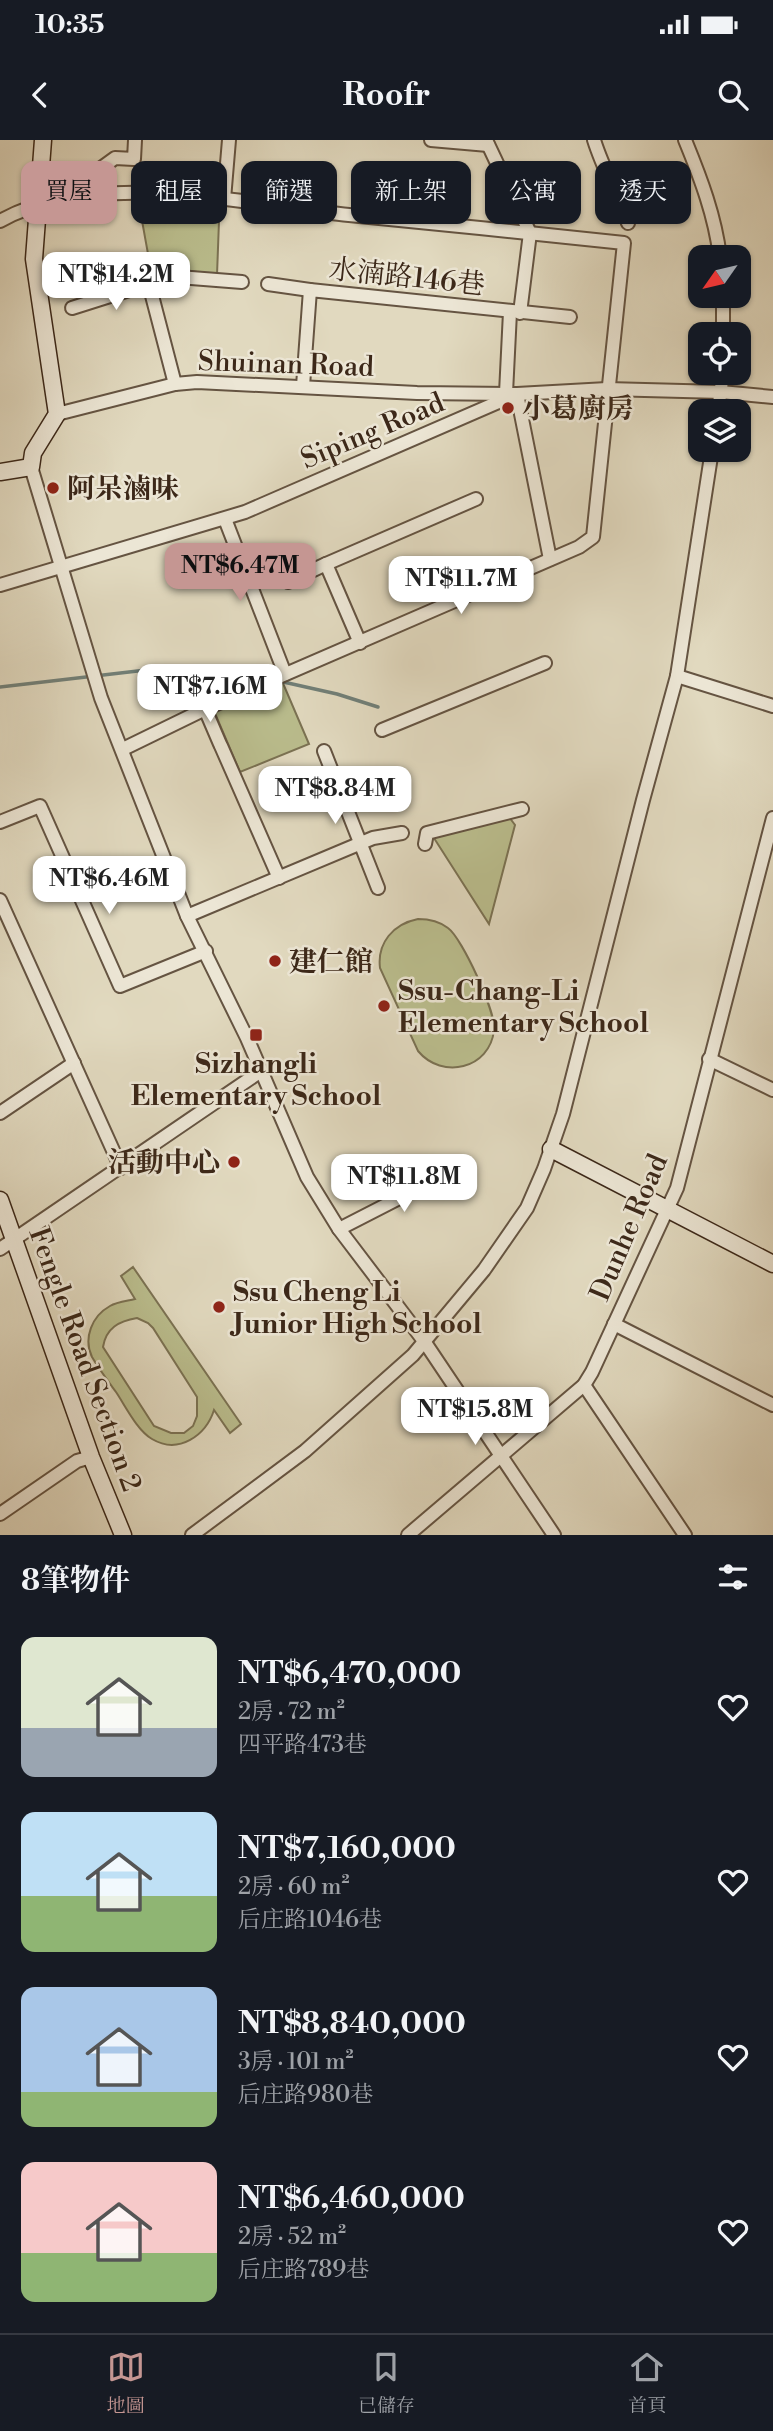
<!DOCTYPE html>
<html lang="zh-TW">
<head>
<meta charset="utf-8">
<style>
	:root { --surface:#171b24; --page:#20242c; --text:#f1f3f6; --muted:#9ea1a6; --line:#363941; --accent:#c59692 }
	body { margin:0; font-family:"Libre Bodoni","Noto Serif TC",serif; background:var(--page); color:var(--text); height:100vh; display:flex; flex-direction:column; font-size:26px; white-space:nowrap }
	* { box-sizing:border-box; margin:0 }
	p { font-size:23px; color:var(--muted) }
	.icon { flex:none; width:38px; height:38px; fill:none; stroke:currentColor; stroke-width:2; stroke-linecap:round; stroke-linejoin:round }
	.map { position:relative; height:1395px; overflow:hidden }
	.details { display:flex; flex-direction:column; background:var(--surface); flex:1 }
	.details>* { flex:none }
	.guide { position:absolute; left:21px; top:21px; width:732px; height:63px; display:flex; gap:14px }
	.needle { width:46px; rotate:236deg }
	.tools { position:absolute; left:688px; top:105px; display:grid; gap:14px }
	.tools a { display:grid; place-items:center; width:63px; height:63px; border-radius:14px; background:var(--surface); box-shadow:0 2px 5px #0004; font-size:35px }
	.price { position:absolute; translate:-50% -60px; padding:0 16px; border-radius:14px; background:#fff; color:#222; font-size:23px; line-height:46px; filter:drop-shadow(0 2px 4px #0008) }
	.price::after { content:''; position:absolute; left:50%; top:42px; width:21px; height:16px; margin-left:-10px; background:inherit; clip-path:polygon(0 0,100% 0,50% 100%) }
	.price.current { background:var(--accent); color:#111 }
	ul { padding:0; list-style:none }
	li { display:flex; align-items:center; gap:21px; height:175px; padding:0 21px }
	li span { display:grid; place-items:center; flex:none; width:196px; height:140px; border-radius:14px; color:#555 }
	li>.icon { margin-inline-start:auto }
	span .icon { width:84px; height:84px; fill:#fffc; stroke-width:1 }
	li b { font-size:30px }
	h2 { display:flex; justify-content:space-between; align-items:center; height:84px; padding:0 21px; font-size:30px }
	.pill { padding:0 24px; border-radius:14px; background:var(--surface); box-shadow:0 2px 5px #0004; font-size:24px; line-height:63px }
	.pill.current { background:var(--accent); color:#111 }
	.status { display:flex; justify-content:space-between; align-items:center; height:49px; padding:0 35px; background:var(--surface); direction:ltr }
	.status svg { height:19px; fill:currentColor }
	header { display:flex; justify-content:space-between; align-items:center; height:91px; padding:0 21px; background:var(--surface); font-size:32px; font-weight:700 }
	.tabs { display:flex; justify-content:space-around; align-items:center; height:98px; border-top:2px solid var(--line); background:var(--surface); font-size:19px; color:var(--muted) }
	.tabs a { display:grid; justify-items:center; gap:4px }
	.tabs .current { color:var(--accent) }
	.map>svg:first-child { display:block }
	.green { fill:#babd8d; stroke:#7b7253; stroke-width:2; fill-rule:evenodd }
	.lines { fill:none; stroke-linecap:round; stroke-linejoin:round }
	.stream { stroke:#717f77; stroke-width:3.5 }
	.street-casing { stroke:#655442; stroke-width:16 }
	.secondary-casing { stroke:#3c2819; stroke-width:19 }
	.street { stroke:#ece6d5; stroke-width:12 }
	.secondary { stroke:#ece6d5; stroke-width:16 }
	.poi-dot { fill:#8f2418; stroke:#ece6d5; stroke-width:2.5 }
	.labels { text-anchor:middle; stroke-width:5; stroke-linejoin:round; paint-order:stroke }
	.street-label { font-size:28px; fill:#3c2819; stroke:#ece6d5 }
	.poi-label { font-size:28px; font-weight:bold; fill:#3c2819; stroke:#ece6d5; text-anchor:start }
</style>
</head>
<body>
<div class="status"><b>10:35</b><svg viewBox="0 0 49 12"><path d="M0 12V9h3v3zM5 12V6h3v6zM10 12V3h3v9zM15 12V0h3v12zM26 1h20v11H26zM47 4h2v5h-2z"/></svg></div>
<header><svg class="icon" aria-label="back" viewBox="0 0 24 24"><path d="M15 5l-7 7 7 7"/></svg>Roofr<svg class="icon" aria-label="search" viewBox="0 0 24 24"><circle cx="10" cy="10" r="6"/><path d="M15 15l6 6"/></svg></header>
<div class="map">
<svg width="773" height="1395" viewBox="0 0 773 1395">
	<rect width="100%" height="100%" fill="#e1d9bf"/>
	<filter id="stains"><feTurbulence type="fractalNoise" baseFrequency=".00286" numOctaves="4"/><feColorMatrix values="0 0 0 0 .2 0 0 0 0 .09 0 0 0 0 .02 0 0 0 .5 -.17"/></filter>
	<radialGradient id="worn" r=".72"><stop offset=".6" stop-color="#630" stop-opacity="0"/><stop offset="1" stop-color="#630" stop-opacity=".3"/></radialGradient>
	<g class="green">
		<polygon points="141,75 219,81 217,135 150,125"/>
		<polygon points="282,541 309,604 240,632 214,571"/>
		<polygon points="509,677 515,685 489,784 432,695"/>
		<path d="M 418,779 C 429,779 439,781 448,788 C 462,798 496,872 494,890 C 490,929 442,940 418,911 L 380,828 C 377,803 393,784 418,779 Z"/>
		<path d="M 133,1127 L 241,1284 L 230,1293 L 214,1270 C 206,1295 179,1315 152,1299 C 137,1290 126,1267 116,1252 C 108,1241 99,1229 92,1217 C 83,1198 92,1176 110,1166 C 117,1162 127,1161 135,1159 L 121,1136 ZM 137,1178 L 148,1183 L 153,1188 L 197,1257 L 197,1276 L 193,1286 L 184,1293 L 171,1293 L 154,1286 L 103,1207 C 106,1188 119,1181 137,1178 Z"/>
	</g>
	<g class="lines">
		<g class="stream">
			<polyline points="279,541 337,554 378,567"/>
			<polyline points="0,547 172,527 219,527 265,537"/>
		</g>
		<g class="street-casing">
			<g id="street">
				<polyline points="431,0 488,5"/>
				<polyline points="486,0 530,93 520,173"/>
				<path d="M 594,0 C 603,29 618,55 628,83"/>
				<path d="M 685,0 C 701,39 715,76 720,117"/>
				<polyline points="60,58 115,18 134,19 135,0"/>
				<polyline points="224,59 229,0"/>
				<path d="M 0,81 C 95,28 245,64 349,75 C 441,84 532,93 624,103 L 593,397 L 579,407 L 205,569 L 123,609"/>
				<polyline points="268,144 310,150"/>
				<polyline points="72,168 151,143"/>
				<polyline points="723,194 723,156"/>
				<polyline points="175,244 150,148 153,135 242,142"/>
				<polyline points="303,246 310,150 570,177"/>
				<polyline points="506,253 510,172"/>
				<polyline points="718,271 723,233"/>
				<polyline points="57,274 175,244 197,242 417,253 517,254 550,419"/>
				<polyline points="31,327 101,558 187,776 247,898 307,1037 339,1089 424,1201 554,1395"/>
				<polyline points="225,379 285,534"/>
				<polyline points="288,442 326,424"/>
				<polyline points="0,445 245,372 517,254 607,249 721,252 773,257"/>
				<polyline points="360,503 326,424 476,359"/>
				<polyline points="677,536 773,566"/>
				<polyline points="205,569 220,604"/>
				<polyline points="382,590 545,523"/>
				<polyline points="221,606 279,738"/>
				<polyline points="324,611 378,748"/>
				<polyline points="0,682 40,666 120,846 206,811"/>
				<polyline points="425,704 427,693 522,669"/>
				<polyline points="0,760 121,1028"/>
				<polyline points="187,776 373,698 402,693"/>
				<polyline points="709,919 773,950"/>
				<polyline points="0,973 74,923"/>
				<polyline points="339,1089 454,1030"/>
				<polyline points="0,1109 261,931"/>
				<polyline points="614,1184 773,1265"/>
				<polyline points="584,1245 685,1395"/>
				<polyline points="0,1374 77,1321 91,1317"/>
				<polyline points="192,1395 305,1311 413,1215 484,1130 527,1068 544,1029 563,974 643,660 677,536 712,310"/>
				<polyline points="408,1395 584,1245 592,1232 677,1048 773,678"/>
			</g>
		</g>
		<g class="secondary-casing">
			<g id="secondary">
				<polyline points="0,332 31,327 33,313 57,274 34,119 43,0"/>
				<polyline points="551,1009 773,1124"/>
				<polyline points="0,1060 91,1317 123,1395"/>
			</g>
		</g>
		<use href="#street" class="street"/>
		<use href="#secondary" class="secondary"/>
	</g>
	<g class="poi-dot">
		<circle cx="508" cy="268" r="7"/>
		<circle cx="53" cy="348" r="7"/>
		<circle cx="275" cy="821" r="7"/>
		<circle cx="384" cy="866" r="7"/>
		<rect x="249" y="888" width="14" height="14" rx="3.5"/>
		<circle cx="234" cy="1022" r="7"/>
		<circle cx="219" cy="1167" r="7"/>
	</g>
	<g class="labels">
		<g class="street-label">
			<text transform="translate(407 136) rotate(6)" y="10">水湳路146巷</text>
			<text transform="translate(286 223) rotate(2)" y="10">Shuinan Road</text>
			<text transform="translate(372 290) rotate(-23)" y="10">Siping Road</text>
			<text transform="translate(628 1087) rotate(-67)" y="10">Dunhe Road</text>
			<text transform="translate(86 1219) rotate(70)" y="10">Fengle Road Section 2</text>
		</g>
		<g class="poi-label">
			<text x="522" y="278">小葛廚房</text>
			<text x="67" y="358">阿呆滷味</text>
			<text x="289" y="831">建仁館</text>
			<text x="398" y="860">Ssu-Chang-Li<tspan x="398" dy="32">Elementary School</tspan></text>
			<text x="256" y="933" text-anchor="middle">Sizhangli<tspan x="256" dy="32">Elementary School</tspan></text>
			<text x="220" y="1032" text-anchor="end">活動中心</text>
			<text x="233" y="1161">Ssu Cheng Li<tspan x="233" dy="32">Junior High School</tspan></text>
		</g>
	</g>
	<rect width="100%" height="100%" filter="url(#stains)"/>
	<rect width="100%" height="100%" fill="url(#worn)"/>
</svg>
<div class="tools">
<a><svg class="needle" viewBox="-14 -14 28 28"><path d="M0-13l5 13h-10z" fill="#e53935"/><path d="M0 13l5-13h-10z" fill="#9ea1a6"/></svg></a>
<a><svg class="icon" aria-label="locate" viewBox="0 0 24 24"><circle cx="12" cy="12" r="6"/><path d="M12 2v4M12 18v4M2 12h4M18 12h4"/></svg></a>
<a><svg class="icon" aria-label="layers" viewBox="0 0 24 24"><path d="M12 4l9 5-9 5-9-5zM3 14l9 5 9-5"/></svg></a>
</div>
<b class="price" style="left:116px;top:172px">NT$14.2M</b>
<b class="price current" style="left:240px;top:463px">NT$6.47M</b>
<b class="price" style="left:461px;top:476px">NT$11.7M</b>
<b class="price" style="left:210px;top:584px">NT$7.16M</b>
<b class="price" style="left:335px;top:686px">NT$8.84M</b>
<b class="price" style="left:109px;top:776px">NT$6.46M</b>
<b class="price" style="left:404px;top:1074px">NT$11.8M</b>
<b class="price" style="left:475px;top:1307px">NT$15.8M</b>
<div class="guide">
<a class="pill current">買屋</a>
<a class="pill">租屋</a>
<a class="pill">篩選</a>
<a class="pill">新上架</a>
<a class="pill">公寓</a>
<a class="pill">透天</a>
</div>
</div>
<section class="details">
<h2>8筆物件<svg class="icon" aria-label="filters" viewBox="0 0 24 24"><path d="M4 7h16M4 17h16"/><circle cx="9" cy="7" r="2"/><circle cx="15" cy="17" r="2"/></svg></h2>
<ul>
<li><span style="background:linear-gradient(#dfe7d0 65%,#9aa5b1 0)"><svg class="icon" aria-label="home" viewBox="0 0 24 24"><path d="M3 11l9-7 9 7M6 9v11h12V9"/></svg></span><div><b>NT$6,470,000</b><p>2房 · 72 m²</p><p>四平路473巷</p></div><svg class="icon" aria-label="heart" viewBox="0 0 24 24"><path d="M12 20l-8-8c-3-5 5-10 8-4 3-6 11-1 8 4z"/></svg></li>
<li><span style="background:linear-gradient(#bfe0f5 60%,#8fb573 0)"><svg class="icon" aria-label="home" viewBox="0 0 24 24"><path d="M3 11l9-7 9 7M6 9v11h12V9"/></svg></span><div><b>NT$7,160,000</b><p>2房 · 60 m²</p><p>后庄路1046巷</p></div><svg class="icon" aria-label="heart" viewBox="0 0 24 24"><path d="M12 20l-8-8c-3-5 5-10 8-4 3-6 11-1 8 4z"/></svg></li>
<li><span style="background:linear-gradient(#a9c7e8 75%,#8fb573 0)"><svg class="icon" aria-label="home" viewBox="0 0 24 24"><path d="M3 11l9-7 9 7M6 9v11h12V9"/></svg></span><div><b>NT$8,840,000</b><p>3房 · 101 m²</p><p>后庄路980巷</p></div><svg class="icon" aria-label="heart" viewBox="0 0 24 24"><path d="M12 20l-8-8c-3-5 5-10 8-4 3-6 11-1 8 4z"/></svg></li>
<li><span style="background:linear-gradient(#f6c9c9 65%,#8fb573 0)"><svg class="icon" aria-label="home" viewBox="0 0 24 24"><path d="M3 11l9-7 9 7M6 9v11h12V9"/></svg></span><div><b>NT$6,460,000</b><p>2房 · 52 m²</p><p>后庄路789巷</p></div><svg class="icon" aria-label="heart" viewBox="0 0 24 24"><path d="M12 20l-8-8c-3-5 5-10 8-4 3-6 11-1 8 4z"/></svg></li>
</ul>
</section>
<nav class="tabs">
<a class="current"><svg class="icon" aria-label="map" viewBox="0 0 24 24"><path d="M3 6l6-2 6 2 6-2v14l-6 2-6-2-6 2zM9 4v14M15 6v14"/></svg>地圖</a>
<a><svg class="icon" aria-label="saved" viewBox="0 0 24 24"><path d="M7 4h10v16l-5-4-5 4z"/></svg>已儲存</a>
<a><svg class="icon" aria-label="home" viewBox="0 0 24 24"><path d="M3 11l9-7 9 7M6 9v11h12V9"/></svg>首頁</a>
</nav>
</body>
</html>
